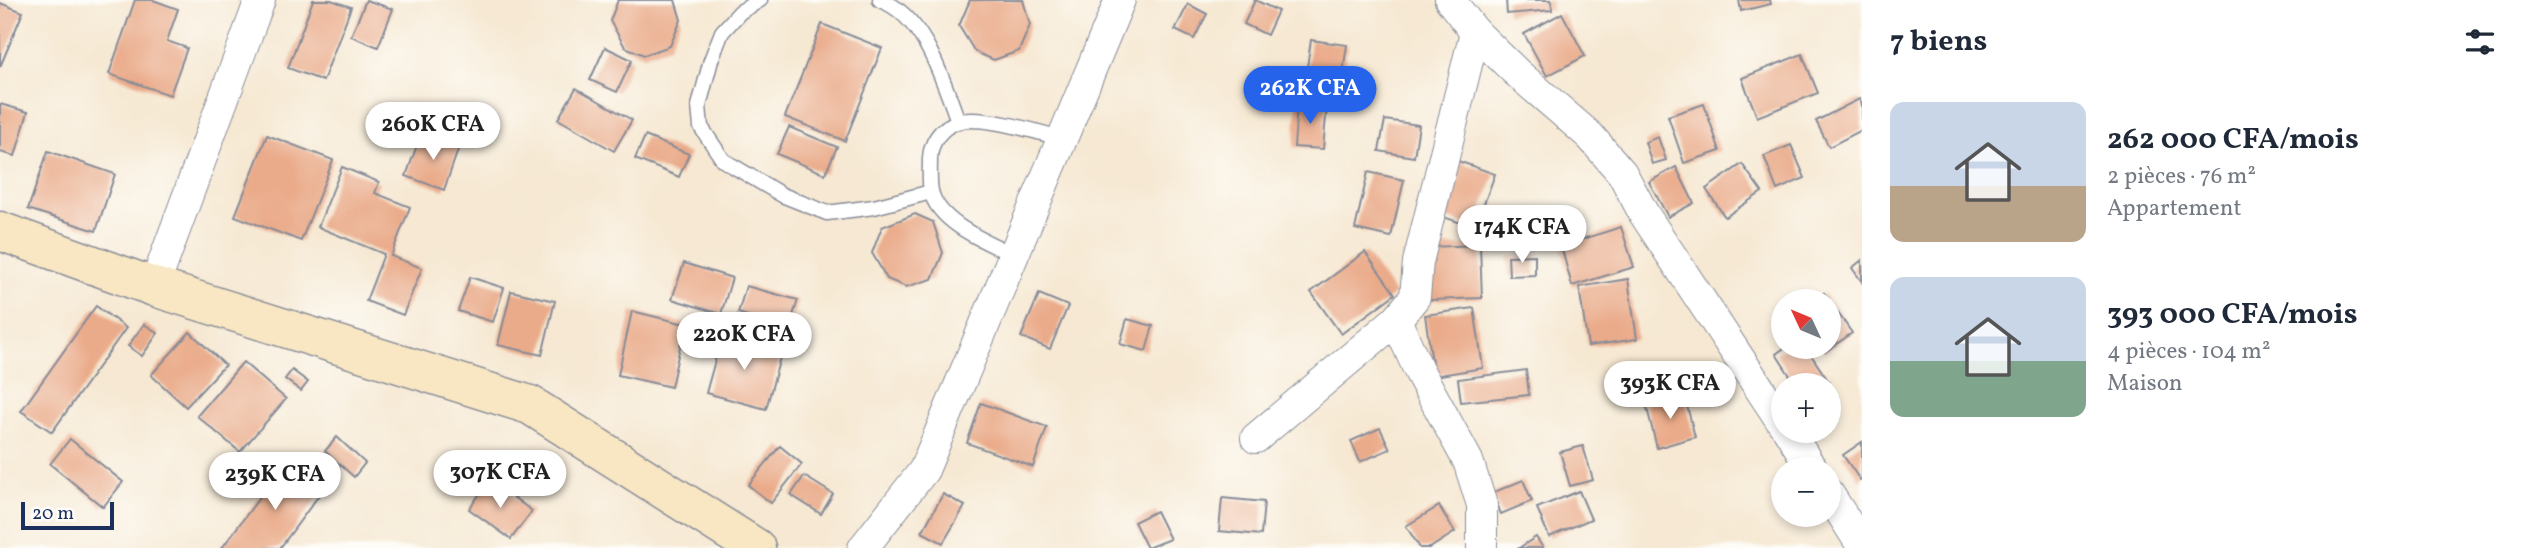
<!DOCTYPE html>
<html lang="fr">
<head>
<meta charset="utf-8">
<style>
	:root { --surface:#fff; --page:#f6f6f7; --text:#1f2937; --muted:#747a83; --accent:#2563eb }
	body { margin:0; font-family:Vollkorn,serif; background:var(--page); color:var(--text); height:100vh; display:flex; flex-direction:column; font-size:26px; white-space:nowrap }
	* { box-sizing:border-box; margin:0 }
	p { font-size:23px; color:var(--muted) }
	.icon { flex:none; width:38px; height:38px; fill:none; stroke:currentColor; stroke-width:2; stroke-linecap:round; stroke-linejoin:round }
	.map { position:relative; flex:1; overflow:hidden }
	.drawer { display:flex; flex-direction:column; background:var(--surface); width:665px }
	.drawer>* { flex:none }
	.needle { width:46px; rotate:314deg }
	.controls { position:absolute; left:1771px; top:289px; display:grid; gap:14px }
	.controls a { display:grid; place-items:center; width:70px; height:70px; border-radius:50%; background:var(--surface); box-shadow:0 4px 10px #0003; font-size:35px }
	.scale { position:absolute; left:21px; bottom:18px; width:93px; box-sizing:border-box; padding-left:7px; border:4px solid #1b2f5e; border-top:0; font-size:19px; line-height:24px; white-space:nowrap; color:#1b2f5e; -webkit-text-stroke:5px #fdfcf7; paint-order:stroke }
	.price { position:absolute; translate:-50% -60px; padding:0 16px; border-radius:24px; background:#fff; color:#222; font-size:23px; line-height:46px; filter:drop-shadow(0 2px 4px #0008) }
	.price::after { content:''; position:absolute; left:50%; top:42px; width:21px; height:16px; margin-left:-10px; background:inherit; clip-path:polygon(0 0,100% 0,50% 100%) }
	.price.active { background:var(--accent); color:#fff }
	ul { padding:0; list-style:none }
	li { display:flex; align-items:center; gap:21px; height:175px; padding:0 28px }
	li span { display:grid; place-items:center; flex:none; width:196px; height:140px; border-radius:14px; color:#555 }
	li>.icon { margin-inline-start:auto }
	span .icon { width:84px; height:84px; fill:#fffc; stroke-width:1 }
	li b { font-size:30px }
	h2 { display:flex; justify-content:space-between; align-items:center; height:84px; padding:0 28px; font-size:30px }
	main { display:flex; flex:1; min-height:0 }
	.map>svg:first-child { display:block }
	.building { fill:#eaab8a }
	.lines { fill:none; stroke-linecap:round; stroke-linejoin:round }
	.lane-casing { stroke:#888c98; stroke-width:17 }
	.street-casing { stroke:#888c98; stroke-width:32 }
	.secondary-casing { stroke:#888c98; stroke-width:41 }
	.lane { stroke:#fff; stroke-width:14 }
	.street { stroke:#fff; stroke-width:30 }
	.secondary { stroke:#f9e7c3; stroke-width:38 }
</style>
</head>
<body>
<main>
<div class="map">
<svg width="1862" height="548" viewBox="0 0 1862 548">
	<rect width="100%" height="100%" fill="#fdfcf7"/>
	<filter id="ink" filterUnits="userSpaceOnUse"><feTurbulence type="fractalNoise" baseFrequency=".0143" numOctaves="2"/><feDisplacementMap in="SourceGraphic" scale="14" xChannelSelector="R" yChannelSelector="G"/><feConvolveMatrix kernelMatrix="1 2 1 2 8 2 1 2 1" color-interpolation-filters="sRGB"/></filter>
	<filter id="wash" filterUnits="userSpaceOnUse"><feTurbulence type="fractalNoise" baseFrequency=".00686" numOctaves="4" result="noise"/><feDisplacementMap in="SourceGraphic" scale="28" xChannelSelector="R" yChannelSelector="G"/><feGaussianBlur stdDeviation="1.57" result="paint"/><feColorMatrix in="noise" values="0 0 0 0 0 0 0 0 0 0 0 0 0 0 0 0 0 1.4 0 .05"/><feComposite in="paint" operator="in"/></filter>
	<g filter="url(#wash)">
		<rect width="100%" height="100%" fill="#f6e8d2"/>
		<g id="blocks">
			<g class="building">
				<polygon points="135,0 153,0 178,9 167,41 187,48 170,95 109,74"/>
				<polygon points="313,0 331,0 351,7 323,81 288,68"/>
				<polygon points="366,0 393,9 378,47 351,36"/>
				<polygon points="618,0 675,0 681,20 670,46 644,55 625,47 610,21"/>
				<polygon points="970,0 1023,0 1030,25 1019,51 994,60 975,52 959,26"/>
				<polygon points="1255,0 1278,11 1267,35 1244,24"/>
				<polygon points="1506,0 1551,0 1552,10 1507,14"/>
				<polygon points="1739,0 1770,0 1771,4 1741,11"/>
				<polygon points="0,3 23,12 0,67"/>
				<polygon points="1188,4 1207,14 1194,39 1175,30"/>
				<polygon points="1562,13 1585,56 1547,76 1524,34"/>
				<polygon points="822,24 882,48 845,141 785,117"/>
				<polygon points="1311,40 1347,45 1343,72 1307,67"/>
				<polygon points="605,47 632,60 617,92 590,80"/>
				<polygon points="1802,54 1818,93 1757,117 1742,78"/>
				<polygon points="576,88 632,120 614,151 558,119"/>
				<polygon points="1859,99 1862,105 1862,130 1829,147 1816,121"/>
				<polygon points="0,104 28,112 15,156 0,152"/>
				<polygon points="1297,104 1327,106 1323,149 1294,147"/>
				<polygon points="1704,104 1720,151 1684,163 1668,116"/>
				<polygon points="1385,120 1419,125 1414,157 1379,151"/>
				<polygon points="789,127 837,147 825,174 777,154"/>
				<polygon points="421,134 459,147 444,190 406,176"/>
				<polygon points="267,135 333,160 301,241 235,216"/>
				<polygon points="645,136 689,154 679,177 635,159"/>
				<polygon points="1658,137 1666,160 1652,164 1645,142"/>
				<polygon points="1791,145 1805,178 1777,190 1764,156"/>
				<polygon points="48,151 115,174 96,231 28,209"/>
				<polygon points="1458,161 1495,174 1475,228 1438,215"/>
				<polygon points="1742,164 1762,192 1725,217 1706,189"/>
				<polygon points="342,167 379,182 375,193 410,207 391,256 422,268 403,315 366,301 384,254 318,227"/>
				<polygon points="1676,167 1694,203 1668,217 1649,182"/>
				<polygon points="1368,172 1404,180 1391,237 1355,229"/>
				<polygon points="915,214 933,222 943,253 932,279 906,287 887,279 872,253 882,227"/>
				<polygon points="1621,227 1634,267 1572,286 1561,246"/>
				<polygon points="1480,245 1482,298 1430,300 1428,247"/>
				<polygon points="1365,252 1395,294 1341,334 1311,292"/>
				<polygon points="1535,255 1535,275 1509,276 1508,256"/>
				<polygon points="1862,260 1862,282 1852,268"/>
				<polygon points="684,263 732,278 721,314 672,299"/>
				<polygon points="470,277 504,288 493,322 458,311"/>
				<polygon points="1628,279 1637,339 1588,346 1579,287"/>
				<polygon points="746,286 798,300 789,328 738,313"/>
				<polygon points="511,291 555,301 542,355 498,345"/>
				<polygon points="1824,293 1852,333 1825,352 1821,346 1829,346 1829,301 1813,301"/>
				<polygon points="1039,294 1068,306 1050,349 1021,337"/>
				<polygon points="96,306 126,328 52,432 21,411"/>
				<polygon points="1474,308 1483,368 1434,376 1425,315"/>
				<polygon points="632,311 685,324 671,387 618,375"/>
				<polygon points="1127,319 1153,326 1146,351 1120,344"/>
				<polygon points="144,324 158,333 142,356 128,346"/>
				<polygon points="190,332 225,365 186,407 151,375"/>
				<polygon points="722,335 782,350 766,409 706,393"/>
				<polygon points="1787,346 1805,346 1829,382 1824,385 1796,385 1776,354"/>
				<polygon points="243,362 286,399 240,452 197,416"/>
				<polygon points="292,370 308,382 301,391 285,379"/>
				<polygon points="1526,370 1529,395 1461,402 1458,379"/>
				<polygon points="1684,394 1695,437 1657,448 1646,404"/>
				<polygon points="981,403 1047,427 1033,467 967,443"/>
				<polygon points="1380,428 1390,449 1360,462 1351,441"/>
				<polygon points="337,437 365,463 354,477 325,451"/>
				<polygon points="70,439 123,482 103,507 50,464"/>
				<polygon points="1862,442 1862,478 1860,480 1843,455"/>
				<polygon points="780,446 802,464 771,503 748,485"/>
				<polygon points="1583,446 1593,480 1570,486 1560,452"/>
				<polygon points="284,464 322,491 280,548 222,548"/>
				<polygon points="804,476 833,494 821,514 791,495"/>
				<polygon points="490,480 532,511 511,539 469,509"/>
				<polygon points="1523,480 1532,501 1501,514 1492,493"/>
				<polygon points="1579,491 1591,519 1549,537 1537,508"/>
				<polygon points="943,494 965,506 943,543 922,532"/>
				<polygon points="1222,498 1264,502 1261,535 1219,531"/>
				<polygon points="1439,506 1455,532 1430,548 1420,548 1406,526"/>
				<polygon points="1156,511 1170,539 1147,548 1134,522"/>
				<polygon points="1536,537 1543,548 1519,548"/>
			</g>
		</g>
	</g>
	<g filter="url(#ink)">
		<use href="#blocks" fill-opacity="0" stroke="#888c98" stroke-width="2"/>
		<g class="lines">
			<g class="lane-casing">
				<g id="lane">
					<polyline points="760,0 740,12 722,32 711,60 699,106 701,127 723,160 782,195 827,213 874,207 931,192"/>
					<path d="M 880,0 C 924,15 943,81 958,121"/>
					<path d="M 1014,255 C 987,242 938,223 931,191 C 929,181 930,169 930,158 C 931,142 940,128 957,122 C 979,114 1039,132 1063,139"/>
				</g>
			</g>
			<g class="street-casing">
				<g id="street">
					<polyline points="1450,0 1475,32 1516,72 1590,136 1622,173 1644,214 1783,424"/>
					<polyline points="154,287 260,0"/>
					<polyline points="1396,320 1419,371 1468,461 1482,505 1482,548"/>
					<polyline points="1788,430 1812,469"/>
					<polyline points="1256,438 1396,320 1415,297 1418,262 1475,32"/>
					<polyline points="1829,494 1862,546"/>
					<polyline points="863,548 924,470 1120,0"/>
				</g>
			</g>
			<g class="secondary-casing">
				<polyline id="secondary" points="0,231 154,287 530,405 756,548"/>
			</g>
			<use href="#lane" class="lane"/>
			<use href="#street" class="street"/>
			<use href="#secondary" class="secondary"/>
		</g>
	</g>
</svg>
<div class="controls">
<a><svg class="needle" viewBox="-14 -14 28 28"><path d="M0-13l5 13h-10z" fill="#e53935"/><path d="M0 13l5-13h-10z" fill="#747a83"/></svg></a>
<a>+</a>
<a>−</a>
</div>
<div class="scale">20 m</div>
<b class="price active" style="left:1310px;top:126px">262K CFA</b>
<b class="price" style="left:433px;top:162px">260K CFA</b>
<b class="price" style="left:1522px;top:265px">174K CFA</b>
<b class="price" style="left:744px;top:372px">220K CFA</b>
<b class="price" style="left:1670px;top:421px">393K CFA</b>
<b class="price" style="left:500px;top:510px">307K CFA</b>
<b class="price" style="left:275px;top:512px">239K CFA</b>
</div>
<section class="drawer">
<h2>7 biens<svg class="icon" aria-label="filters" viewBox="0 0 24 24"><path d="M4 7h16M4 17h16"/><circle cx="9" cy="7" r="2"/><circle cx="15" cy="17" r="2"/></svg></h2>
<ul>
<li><span style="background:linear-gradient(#c9d6e8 60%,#b9a48a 0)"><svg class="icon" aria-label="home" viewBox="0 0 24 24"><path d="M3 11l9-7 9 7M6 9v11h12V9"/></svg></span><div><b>262 000 CFA/mois</b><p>2 pièces · 76 m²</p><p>Appartement</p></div></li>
<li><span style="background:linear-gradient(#c9d6e8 60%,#7fa58c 0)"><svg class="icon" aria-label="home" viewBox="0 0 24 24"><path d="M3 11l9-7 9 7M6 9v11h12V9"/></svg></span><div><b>393 000 CFA/mois</b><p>4 pièces · 104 m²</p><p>Maison</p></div></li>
</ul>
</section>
</main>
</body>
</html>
